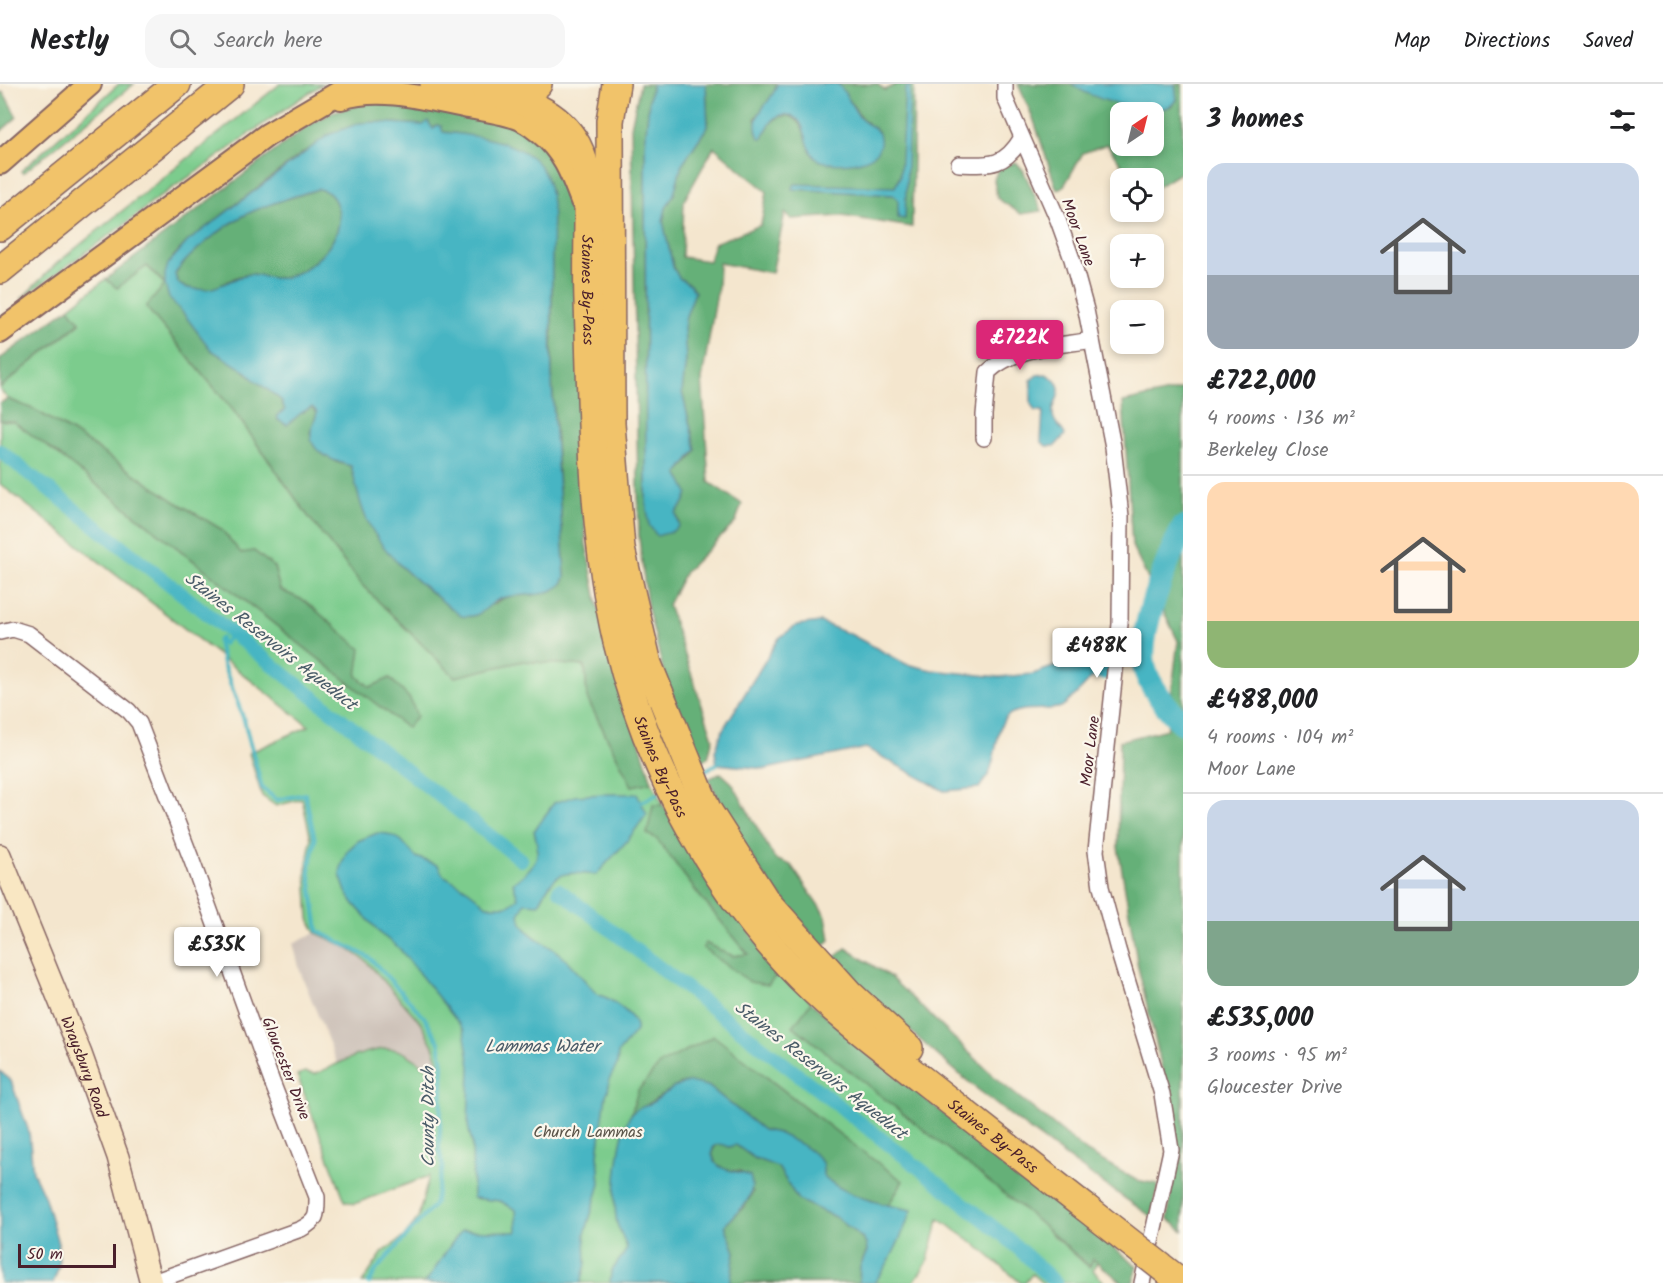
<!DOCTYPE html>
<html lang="en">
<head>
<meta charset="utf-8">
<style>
	:root { --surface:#fff; --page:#f6f6f6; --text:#202124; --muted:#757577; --line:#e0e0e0; --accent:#db2777 }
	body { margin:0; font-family:Kalam,sans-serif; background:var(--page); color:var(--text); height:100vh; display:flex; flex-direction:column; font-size:22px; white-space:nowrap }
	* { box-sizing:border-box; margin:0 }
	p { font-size:20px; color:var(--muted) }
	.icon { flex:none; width:33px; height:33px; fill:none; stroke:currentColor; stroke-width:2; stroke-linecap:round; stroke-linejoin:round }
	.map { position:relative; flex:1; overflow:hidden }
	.sheet { display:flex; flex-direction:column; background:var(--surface); width:480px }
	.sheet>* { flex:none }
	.needle { width:39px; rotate:35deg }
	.tools { position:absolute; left:1110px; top:18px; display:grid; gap:12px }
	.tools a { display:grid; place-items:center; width:54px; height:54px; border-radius:12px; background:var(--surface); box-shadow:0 3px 9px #0003; font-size:30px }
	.scale { position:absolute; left:18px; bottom:15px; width:98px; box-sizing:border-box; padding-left:6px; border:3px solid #4a1f2b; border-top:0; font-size:16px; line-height:21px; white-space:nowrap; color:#4a1f2b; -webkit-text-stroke:4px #fbf7ec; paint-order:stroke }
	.price { position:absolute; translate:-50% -51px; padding:0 14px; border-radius:6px; background:#fff; color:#222; font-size:20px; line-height:39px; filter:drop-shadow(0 2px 3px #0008) }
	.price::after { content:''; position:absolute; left:50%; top:36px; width:18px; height:14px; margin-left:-9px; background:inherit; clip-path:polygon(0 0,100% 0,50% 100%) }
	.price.on { background:var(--accent); color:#fff }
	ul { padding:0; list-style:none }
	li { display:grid; align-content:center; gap:12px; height:318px; padding:0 24px }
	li+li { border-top:2px solid var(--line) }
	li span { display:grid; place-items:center; height:186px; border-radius:18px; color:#555 }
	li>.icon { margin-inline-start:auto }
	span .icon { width:108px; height:108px; fill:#fffc; stroke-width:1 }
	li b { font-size:26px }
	h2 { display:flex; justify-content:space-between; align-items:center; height:72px; padding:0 24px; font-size:26px }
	header { display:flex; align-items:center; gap:36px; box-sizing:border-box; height:84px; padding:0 30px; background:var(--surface); border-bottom:2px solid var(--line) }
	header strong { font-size:28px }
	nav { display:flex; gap:33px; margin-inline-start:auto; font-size:21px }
	.search { width:420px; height:54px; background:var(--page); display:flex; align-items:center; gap:15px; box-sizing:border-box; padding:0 21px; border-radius:18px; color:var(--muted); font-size:22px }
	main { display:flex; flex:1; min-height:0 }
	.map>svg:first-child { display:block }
	.industrial { fill:#cec2b9 }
	.green { fill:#7ccc8d; stroke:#63765c; stroke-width:1.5; fill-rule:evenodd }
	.forest { fill:#65b078; stroke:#586852; stroke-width:1.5; fill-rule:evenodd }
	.water { fill:#47b5c3; stroke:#486a77; stroke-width:1.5; fill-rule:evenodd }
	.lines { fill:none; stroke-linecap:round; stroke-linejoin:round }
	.stream { stroke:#47b5c3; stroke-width:4 }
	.canal { stroke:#47b5c3; stroke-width:14 }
	.river { stroke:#47b5c3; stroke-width:24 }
	.street-casing { stroke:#866564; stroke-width:18 }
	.secondary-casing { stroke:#866564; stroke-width:24 }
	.primary-casing { stroke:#866564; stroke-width:26 }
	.highway-casing { stroke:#866564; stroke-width:30 }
	.street { stroke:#fff; stroke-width:15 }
	.secondary { stroke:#f9e7c3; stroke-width:21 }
	.primary { stroke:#f1c36a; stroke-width:22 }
	.highway { stroke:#f1c36a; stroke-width:27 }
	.highway-bridge-casing { stroke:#866564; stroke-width:30; stroke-linecap:butt }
	.highway-bridge { stroke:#f1c36a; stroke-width:27 }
	.labels { text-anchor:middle; stroke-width:4.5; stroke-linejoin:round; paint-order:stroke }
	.street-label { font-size:16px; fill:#4a1f2b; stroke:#fbf7ec }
	.park-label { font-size:16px; fill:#595348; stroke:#fbf7ec }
	.water-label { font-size:18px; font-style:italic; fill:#495b68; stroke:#fbf7ec }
</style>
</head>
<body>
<header>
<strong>Nestly</strong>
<div class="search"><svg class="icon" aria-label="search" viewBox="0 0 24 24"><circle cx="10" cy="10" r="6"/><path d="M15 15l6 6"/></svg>Search here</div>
<nav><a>Map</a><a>Directions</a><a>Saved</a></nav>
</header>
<main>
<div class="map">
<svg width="1183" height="1199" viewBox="0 0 1183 1199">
	<rect width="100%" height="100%" fill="#fbf7ec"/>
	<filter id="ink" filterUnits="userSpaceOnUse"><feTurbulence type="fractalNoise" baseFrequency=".0167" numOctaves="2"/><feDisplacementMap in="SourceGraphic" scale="12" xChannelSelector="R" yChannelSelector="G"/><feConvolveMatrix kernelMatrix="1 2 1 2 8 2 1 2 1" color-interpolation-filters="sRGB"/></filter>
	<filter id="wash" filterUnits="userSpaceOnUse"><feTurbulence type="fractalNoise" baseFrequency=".008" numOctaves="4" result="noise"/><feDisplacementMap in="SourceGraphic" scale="24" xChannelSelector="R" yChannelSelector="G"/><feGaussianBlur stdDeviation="1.35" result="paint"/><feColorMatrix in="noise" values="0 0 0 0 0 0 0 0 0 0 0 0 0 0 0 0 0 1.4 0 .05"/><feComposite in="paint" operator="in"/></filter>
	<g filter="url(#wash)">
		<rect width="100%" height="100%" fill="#f4e6ce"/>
		<polygon class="industrial" points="316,849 344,862 366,877 421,939 433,962 439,979 427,984 402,969 361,970 338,981 300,887 293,859"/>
		<g class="green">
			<polygon points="119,0 134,0 23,89 21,87"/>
			<path d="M 280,0 L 323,0 C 283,24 246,53 208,80 C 186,96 161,109 140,129 L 21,215 L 56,180 Z"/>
			<path d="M 147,182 L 165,201 L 147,224 L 233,326 L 308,432 L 363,502 L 455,593 L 523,577 L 585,582 L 587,614 L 632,702 L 652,698 L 663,721 L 647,749 L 657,755 L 699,811 L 749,870 L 733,872 L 705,859 L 703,864 L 776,892 L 780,885 L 811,918 L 794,942 L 1027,1128 L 1089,1183 L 1093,1175 L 1097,1178 L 1093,1186 L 1105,1199 L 1042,1199 L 1032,1190 L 1025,1199 L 1021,1199 L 974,1159 L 939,1135 L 927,1179 L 913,1199 L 362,1199 L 383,1168 L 405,1152 L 418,1134 L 429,1092 L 354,1120 L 345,1117 L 297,991 L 305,988 L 315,990 C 336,981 366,964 390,965 C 403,965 417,977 427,984 L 439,979 L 433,962 L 421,939 L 366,877 L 344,862 L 316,849 L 309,835 L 306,786 L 311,755 L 302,715 L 276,722 L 262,712 L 249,669 L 309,642 L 0,400 L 0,336 L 14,338 L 55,368 L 407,644 L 370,603 L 356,592 L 305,517 L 280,506 L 274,483 L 254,467 L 241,470 L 221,445 L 176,418 L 72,348 L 35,326 L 8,315 L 0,306 L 0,304 L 80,239 L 69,224 L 106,195 L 117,204 ZM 750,980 L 856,1063 L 899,1103 Z"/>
		</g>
		<g class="forest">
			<path d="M 640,0 L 652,0 L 649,16 L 645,61 L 646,417 L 679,438 L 676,429 L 684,419 L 687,409 L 678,389 L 692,373 L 696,366 L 682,308 L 686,275 L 684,244 L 686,232 L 695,208 L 690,201 L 679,194 L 673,182 L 663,137 L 666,124 L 674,110 L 682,80 L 708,42 L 706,0 L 777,0 L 774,9 L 755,35 L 763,54 C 767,44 770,36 780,33 C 801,25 807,56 812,70 L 878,47 L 863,36 L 838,0 L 877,0 L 885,6 L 897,0 L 914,0 L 912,143 L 842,132 L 791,135 L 785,129 L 772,189 L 719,179 L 718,203 L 702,295 L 709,398 L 742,420 L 735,439 L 685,488 L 668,521 L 713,654 L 708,674 L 700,677 L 666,598 L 647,520 L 639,454 L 631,43 ZM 714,63 L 767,108 L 761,141 L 714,159 L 709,177 L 682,173 L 684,117 ZM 900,92 L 898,115 L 893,111 L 792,104 L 895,103 Z"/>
			<path d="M 1018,0 L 1072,0 L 1122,22 L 1142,25 L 1163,25 L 1171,22 L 1177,16 L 1175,0 L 1182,0 L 1183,87 L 1154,105 L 1154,94 L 1131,94 L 1107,60 L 1083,69 L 1064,102 L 1057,106 L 1033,34 ZM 1120,28 L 1154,28 L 1154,62 L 1120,62 Z"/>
			<polygon points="0,8 4,9 17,33 0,48"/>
			<path d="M 373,18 L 427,23 L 512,39 L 542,60 L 574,114 L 578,156 L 579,294 L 586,460 L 598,522 L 652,698 L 632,702 L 587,614 L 585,582 L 523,577 L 455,593 L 363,502 L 308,432 L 233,326 L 146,223 L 165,200 L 147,182 L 117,204 L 106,195 L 309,41 L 335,27 ZM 375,38 L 423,41 L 433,45 L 437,41 L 442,48 L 460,50 L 501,59 L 550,109 L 552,128 L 552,296 L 565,493 L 563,500 C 552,504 541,510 530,511 C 516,512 504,510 494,521 L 366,433 L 351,382 L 336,378 L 310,349 L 317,329 L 312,323 L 301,329 L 287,341 L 278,336 L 285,326 L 281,316 L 252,294 L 169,214 L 173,173 L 187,158 L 304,68 Z"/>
			<polygon points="1016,78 1023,86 1042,127 1021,130 997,114 994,95 999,84"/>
			<path d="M 318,105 C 328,106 334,113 337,122 C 349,153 310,189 281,194 C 270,196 261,190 250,190 C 236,190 221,203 207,207 C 202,208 195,205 189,204 C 180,203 177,198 175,190 C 188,170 222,144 243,132 C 265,120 293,114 318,105 Z"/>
			<polygon points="69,224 80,238 0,304 0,275"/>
			<polygon points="1183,305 1183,1147 1168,1135 1176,1044 1138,883 1118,763 1120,657 1167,645 1178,557 1132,462 1123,318"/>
			<polygon points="8,315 35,326 72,348 176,418 221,445 241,469 254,467 274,483 280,506 305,517 361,565 357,592 370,603 390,594 410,615 417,632 407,644 55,368 14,338 0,336 0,319"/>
			<polygon points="721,689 732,699 775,775 791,781 826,832 830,856 822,863 759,786 708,695"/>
			<polygon points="653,721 663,721 765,870 776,892 768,901 750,898 703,864 705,859 733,872 748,870 699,811 657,755 647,750"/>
			<path d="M 846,864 L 889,892 L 1000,998 L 1087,1068 L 1136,1096 L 1158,1100 L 1152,1133 C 1099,1097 1047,1060 997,1021 C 939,975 886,926 833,875 Z"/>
			<polygon points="811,918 862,965 1137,1182 1133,1199 1123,1199 1093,1175 1090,1183 1027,1128 793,942"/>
			<path d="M 714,952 L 856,1063 L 903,1097 L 888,1122 C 867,1114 839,1109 823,1091 L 823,1080 L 778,1049 L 763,1046 L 708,1002 L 680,1000 L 631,1031 L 638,1006 L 660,980 Z"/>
			<path d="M 722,1059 L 729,1063 L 736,1061 L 754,1074 L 778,1083 L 798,1116 L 837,1134 L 862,1154 L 866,1160 L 867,1167 L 860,1183 L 859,1199 L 730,1199 L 735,1168 L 725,1141 L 745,1122 L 753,1108 L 740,1087 C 734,1087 729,1087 724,1085 C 713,1080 706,1063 722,1059 Z"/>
		</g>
		<g class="water">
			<polygon points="652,0 706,0 708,42 682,80 674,110 666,124 663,137 673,183 679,194 690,201 695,208 686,232 684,244 686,275 682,308 696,366 678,389 688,409 684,419 676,429 679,442 671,448 657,452 649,441 646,417 645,61 649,16"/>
			<path d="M 777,0 L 838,0 C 848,10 852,24 861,35 C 867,41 879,44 880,53 C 885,81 838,83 821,77 C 802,72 811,34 788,31 C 774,29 767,43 763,54 L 759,54 C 747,30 771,22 777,0 Z"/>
			<polygon points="910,0 905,135 898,134 898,115 893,111 792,105 795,100 895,103 900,92 905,5"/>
			<path d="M 1072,0 L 1175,0 L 1177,16 C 1175,17 1172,21 1170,22 C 1151,33 1086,14 1072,0 Z"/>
			<path d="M 428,37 L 433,45 L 437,41 L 441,42 L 443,48 C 473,51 525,57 542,85 C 557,110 552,146 552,174 C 552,215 551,256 552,297 C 555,362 561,428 565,493 C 563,500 560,503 553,506 C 538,514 519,509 502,514 C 486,520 482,536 461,532 C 426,504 386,477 367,436 C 359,420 356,400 351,382 C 336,378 307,369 311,347 C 312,341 316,334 317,328 L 312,323 L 301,329 L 287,341 L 278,336 L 277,331 L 285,326 L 281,316 L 252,294 L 247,288 L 211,266 L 183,229 L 169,214 L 165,201 L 165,190 L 168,180 L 187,158 L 328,51 L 359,39 L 375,38 L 423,41 ZM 318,105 C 328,106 334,113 337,122 C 349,153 310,189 282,194 C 270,196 261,190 250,190 C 246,190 241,193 237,194 C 218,202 211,208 189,204 C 180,203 177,199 175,190 C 187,171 223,143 243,132 C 265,120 293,113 318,105 Z"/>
			<path d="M 1046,290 C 1072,304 1051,317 1053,331 C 1054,341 1062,343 1065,351 L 1055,362 L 1046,362 L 1041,357 L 1043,327 L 1035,327 L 1031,320 L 1031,296 L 1037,291 Z"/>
			<path d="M 820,538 L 852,551 L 906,580 L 932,586 L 999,593 L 1033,590 L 1073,576 L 1096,575 L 1099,583 C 1096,591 1069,619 1061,623 C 1049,628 1021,621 1007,632 C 997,640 996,675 989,689 C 987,694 982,699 979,704 L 944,707 L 866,664 L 766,685 L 717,680 L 715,667 L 722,647 L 779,554 L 797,541 Z"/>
			<path d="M 603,710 L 637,710 L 647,730 L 627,757 L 596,791 C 562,787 555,787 539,820 L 525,819 L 519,831 C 524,852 546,858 561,871 C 573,882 584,896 595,908 C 597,911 603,912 607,914 C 617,920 639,934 636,947 L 618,969 L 617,981 L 610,994 L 608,1007 L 606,1011 L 598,1070 L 600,1100 L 585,1150 L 586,1180 L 581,1199 L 425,1199 C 438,1182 447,1163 462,1146 L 517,1148 L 516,1126 L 500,1117 L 473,1114 L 472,1059 L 468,1042 L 470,983 L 464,946 L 399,864 L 382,851 L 353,819 L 346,808 L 340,791 L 341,782 L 347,767 L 358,757 L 377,749 L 388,750 L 401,756 L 416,773 L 438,781 L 443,791 C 446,793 470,806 472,809 C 478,813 481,818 487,822 L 507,822 L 518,814 L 513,799 C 536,782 542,774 534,747 L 554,719 L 575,712 Z"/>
			<polygon points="0,987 11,997 29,1048 33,1088 45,1114 58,1159 59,1182 53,1199 0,1199"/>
			<path d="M 689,998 L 708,1002 L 763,1046 L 778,1049 L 802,1061 L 817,1072 L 823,1080 L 823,1091 C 842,1112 885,1121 912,1126 C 901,1152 892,1177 874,1199 L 859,1199 L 860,1183 L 867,1167 L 866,1160 L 862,1154 L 837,1134 L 798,1116 L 778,1083 L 754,1074 L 736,1061 L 729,1063 C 711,1053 707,1072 719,1082 C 727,1088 740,1087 750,1092 C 758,1114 739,1126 725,1141 L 735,1168 L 730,1199 L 610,1199 L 611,1188 L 627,1165 C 625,1155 619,1148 617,1139 C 612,1117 618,1046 632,1029 C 637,1023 646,1023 653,1018 C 664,1011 675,1000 689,998 Z"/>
		</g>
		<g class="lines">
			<g class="stream">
				<polyline points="221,554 218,557 223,580 244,636 262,704 277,716 305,710 315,756 309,785 318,847 370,874 424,933 439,958 443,980 439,1065 443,1083 434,1121 377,1185 369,1199"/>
				<polyline points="219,556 224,560 232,548"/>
				<polyline points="704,687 717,680"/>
				<polyline points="642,718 659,709"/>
			</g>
			<g class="canal">
				<polyline points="0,367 521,776"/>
				<polyline points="559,806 905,1073 1007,1154 1056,1199"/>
			</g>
			<g class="river">
				<path d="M 1183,444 C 1167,476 1138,546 1144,582 C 1148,601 1169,627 1183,639"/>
				<polyline points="1099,583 1108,584"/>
			</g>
		</g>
	</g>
	<g filter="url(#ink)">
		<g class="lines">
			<g class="street-casing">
				<g id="street">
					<polyline points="1005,0 1005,14 1058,136 1072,175 1086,226 1113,363 1121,432 1120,540 1096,767 1101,803 1118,866 1162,1010 1171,1066 1142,1199"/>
					<path d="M 959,80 C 990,81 1004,83 1021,55"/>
					<path d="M 984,354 L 984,331 L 988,288 C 1014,263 1058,262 1092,256"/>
					<path d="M 0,548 L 13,545 L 29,550 L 129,627 L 139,639 L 192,777 L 272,998 L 317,1113 C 317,1131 318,1136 301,1145 L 150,1199"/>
				</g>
			</g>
			<g class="secondary-casing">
				<g id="secondary">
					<path id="s1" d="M 0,771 L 81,970 L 118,1073 L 151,1199"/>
				</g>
			</g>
			<g class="primary-casing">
				<g id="primary">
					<path d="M 341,14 C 381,1 428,15 468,23 C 485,26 505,28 521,35 C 528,39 534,43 540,48 C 563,66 572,90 582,117"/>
					<polyline points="0,79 90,0"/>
					<polyline points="0,248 267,51 347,4 359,0"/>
				</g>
			</g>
			<g class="highway-casing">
				<g id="highway">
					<path d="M 434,0 C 469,7 503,10 538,0"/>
					<polyline points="616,0 610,37 611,340 621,465 648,580 707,725 766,817 850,910 909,964"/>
					<path id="s2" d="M 486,7 C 522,16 558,26 577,61 C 590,86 588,108 588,135 C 588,162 587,190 588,217 C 592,331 591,446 617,558 C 645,674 707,794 789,882 C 828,924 874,958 919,993 C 975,1037 1031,1081 1086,1124"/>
					<polyline points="0,143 177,0"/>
					<polyline points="0,186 230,0"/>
				</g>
			</g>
			<use href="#street" class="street"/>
			<use href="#secondary" class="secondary"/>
			<use href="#primary" class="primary"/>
			<use href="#highway" class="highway"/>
			<g class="highway-bridge-casing">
				<polyline id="highway-bridge" points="1086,1124 1182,1199"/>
			</g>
			<use href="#highway-bridge" class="highway-bridge"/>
		</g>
	</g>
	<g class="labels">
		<g class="street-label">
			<text transform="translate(1079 148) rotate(70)" y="6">Moor Lane</text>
			<text dy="6" stroke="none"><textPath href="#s2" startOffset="256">Staines By-Pass</textPath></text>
			<text transform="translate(1089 667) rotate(-83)" y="6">Moor Lane</text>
			<text dy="6" stroke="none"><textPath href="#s2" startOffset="742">Staines By-Pass</textPath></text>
			<text dy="6" stroke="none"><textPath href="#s1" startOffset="228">Wraysbury Road</textPath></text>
			<text transform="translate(287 984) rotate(69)" y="6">Gloucester Drive</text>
			<text dy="6" stroke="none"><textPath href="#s2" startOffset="1246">Staines By-Pass</textPath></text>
		</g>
		<g class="park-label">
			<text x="588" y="1053">Church Lammas</text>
		</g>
		<g class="water-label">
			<text transform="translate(271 557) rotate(38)" y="6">Staines Reservoirs Aqueduct</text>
			<text x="542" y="968">Lammas Water</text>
			<text transform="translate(821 986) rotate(38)" y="6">Staines Reservoirs Aqueduct</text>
			<text transform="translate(428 1033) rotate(-90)" y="6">County Ditch</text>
		</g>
	</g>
</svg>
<div class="tools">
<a><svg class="needle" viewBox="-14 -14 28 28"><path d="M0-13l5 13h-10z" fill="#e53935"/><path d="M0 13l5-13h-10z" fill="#757577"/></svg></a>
<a><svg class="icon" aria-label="locate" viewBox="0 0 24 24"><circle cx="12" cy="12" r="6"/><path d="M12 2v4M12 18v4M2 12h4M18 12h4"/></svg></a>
<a>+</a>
<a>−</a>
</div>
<div class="scale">50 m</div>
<b class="price on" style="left:1020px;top:287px">£722K</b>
<b class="price" style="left:1097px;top:595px">£488K</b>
<b class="price" style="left:217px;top:894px">£535K</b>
</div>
<section class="sheet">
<h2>3 homes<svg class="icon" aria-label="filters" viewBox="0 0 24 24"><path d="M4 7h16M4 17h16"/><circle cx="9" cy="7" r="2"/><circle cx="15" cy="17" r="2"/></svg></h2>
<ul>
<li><span style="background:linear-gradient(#c9d6e8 60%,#9aa5b1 0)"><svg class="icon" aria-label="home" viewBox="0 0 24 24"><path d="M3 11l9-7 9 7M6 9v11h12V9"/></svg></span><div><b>£722,000</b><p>4 rooms · 136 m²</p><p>Berkeley Close</p></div></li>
<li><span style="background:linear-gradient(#ffd9b3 75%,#8fb573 0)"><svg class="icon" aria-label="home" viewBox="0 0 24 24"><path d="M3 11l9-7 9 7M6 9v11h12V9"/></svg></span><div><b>£488,000</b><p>4 rooms · 104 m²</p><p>Moor Lane</p></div></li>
<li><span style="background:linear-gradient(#c9d6e8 65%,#7fa58c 0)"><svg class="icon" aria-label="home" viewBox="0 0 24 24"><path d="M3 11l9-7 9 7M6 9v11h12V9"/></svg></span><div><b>£535,000</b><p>3 rooms · 95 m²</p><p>Gloucester Drive</p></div></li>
</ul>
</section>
</main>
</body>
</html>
